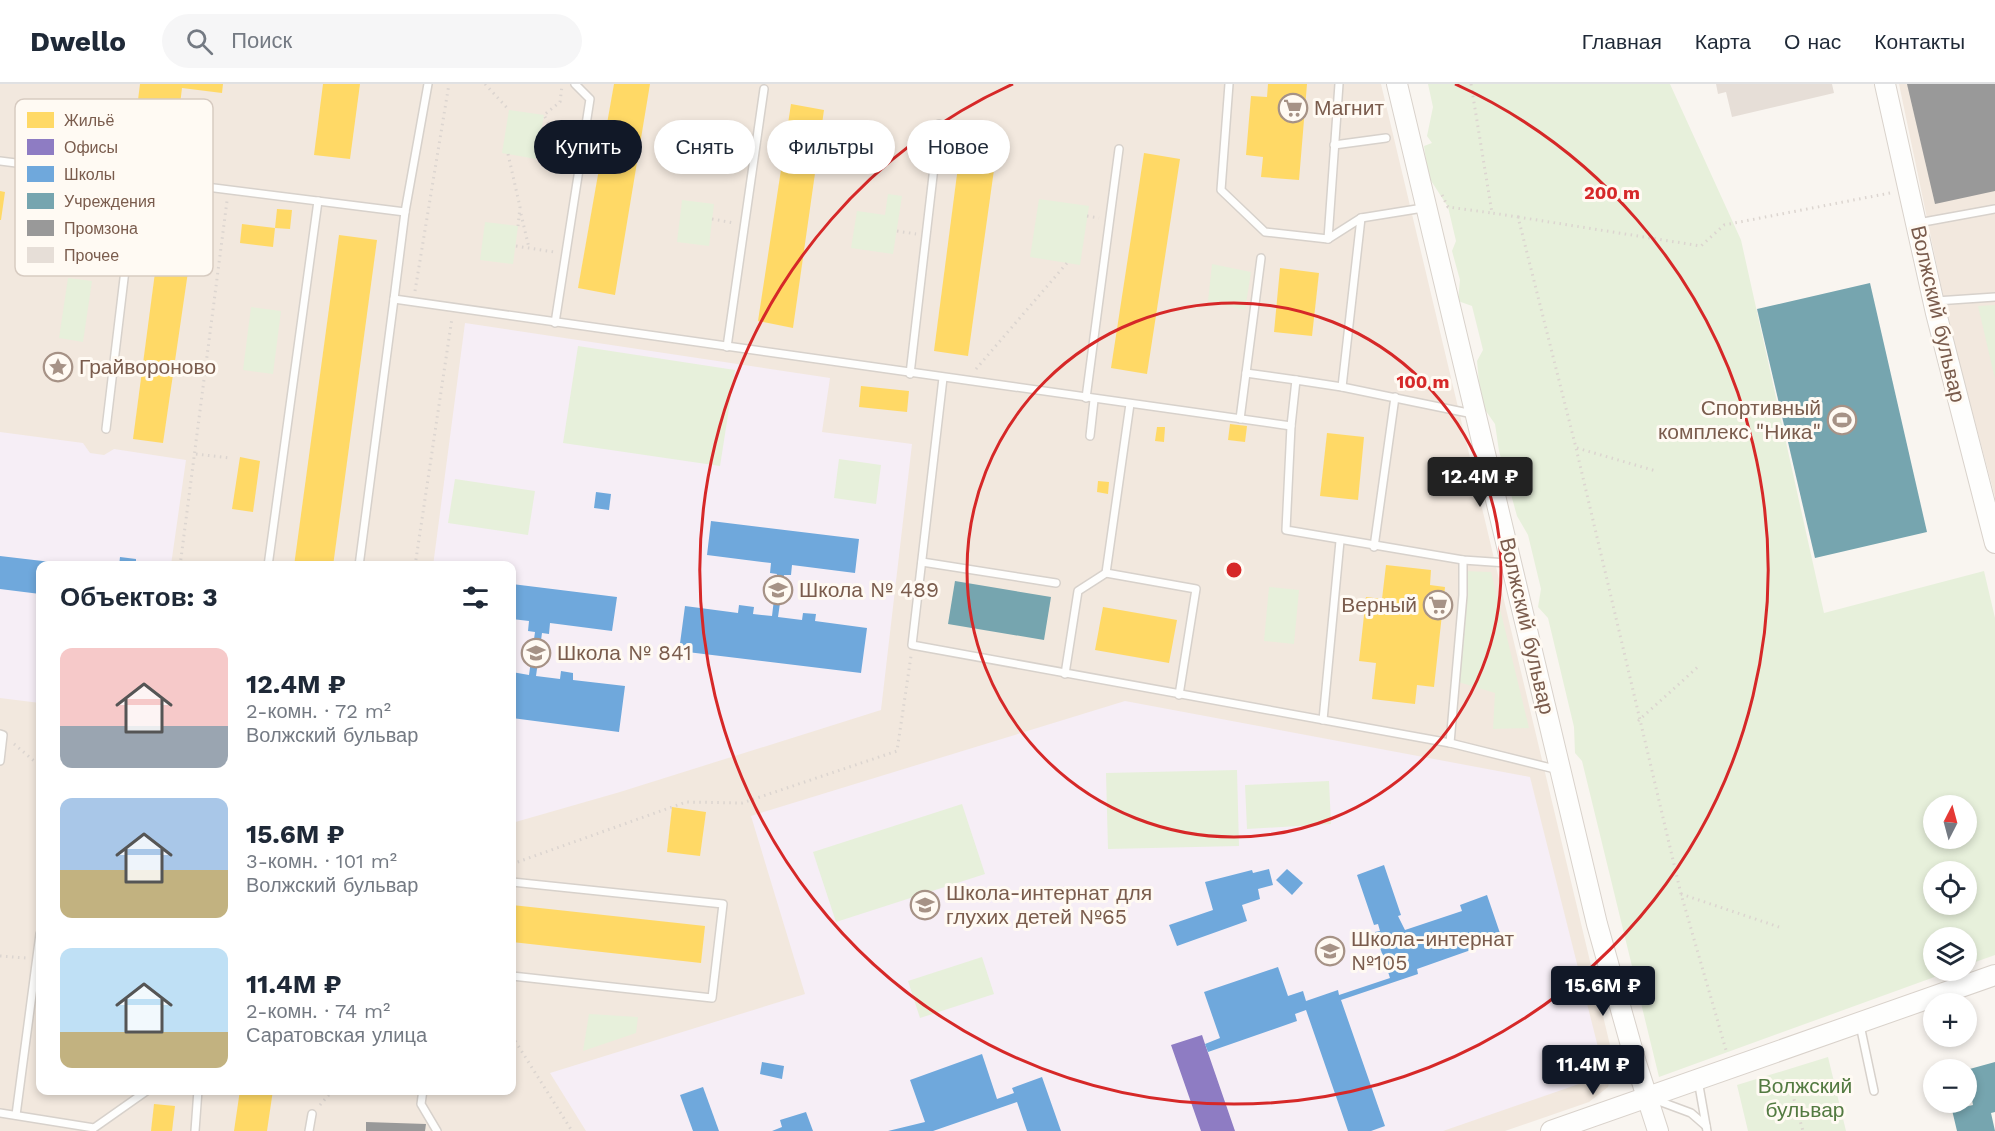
<!DOCTYPE html>
<html lang="ru">
<head>
<meta charset="utf-8">
<style>
	:root { --surface:#fff; --page:#f6f6f7; --text:#1f2937; --muted:#747a83; --line:#e0e1e3; --accent:#111827 }
	body { margin:0; font-family:"Work Sans",sans-serif; background:var(--page); color:var(--text); height:100vh; display:flex; flex-direction:column; font-size:22px; white-space:nowrap }
	* { box-sizing:border-box; margin:0 }
	p { font-size:20px; color:var(--muted) }
	.icon { flex:none; width:33px; height:33px; fill:none; stroke:currentColor; stroke-width:2; stroke-linecap:round; stroke-linejoin:round }
	.map { position:relative; flex:1; overflow:hidden }
	.panel { position:absolute; left:36px; top:477px; width:480px; height:534px; display:flex; flex-direction:column; background:var(--surface); border-radius:12px; box-shadow:0 3px 9px #0003 }
	.panel>* { flex:none }
	.hud { position:absolute; left:534px; top:36px; width:570px; height:54px; display:flex; gap:12px }
	.needle { width:39px; rotate:6deg }
	.buttons { position:absolute; left:1923px; top:711px; display:grid; gap:12px }
	.buttons a { display:grid; place-items:center; width:54px; height:54px; border-radius:50%; background:var(--surface); box-shadow:0 3px 9px #0003; font-size:30px }
	.price { position:absolute; translate:-50% -51px; padding:0 14px; border-radius:6px; background:var(--accent); color:#fff; font-size:20px; line-height:39px; filter:drop-shadow(0 2px 3px #0008) }
	.price::after { content:''; position:absolute; left:50%; top:36px; width:18px; height:14px; margin-left:-9px; background:inherit; clip-path:polygon(0 0,100% 0,50% 100%) }
	.price.current { background:#222; color:#fff }
	ul { padding:0; list-style:none }
	li { display:flex; align-items:center; gap:18px; height:150px; padding:0 24px }
	li span { display:grid; place-items:center; flex:none; width:168px; height:120px; border-radius:12px; color:#555 }
	li>.icon { margin-inline-start:auto }
	span .icon { width:72px; height:72px; fill:#fffc; stroke-width:1 }
	li b { font-size:26px }
	h2 { display:flex; justify-content:space-between; align-items:center; height:72px; padding:0 24px; font-size:26px }
	.tag { padding:0 21px; border-radius:27px; background:var(--surface); box-shadow:0 3px 9px #0003; font-size:21px; line-height:54px }
	.tag.current { background:var(--accent); color:#fff }
	header { display:flex; align-items:center; gap:36px; box-sizing:border-box; height:84px; padding:0 30px; background:var(--surface); border-bottom:2px solid var(--line) }
	header strong { font-size:28px }
	nav { display:flex; gap:33px; margin-inline-start:auto; font-size:21px }
	.search { width:420px; height:54px; background:var(--page); display:flex; align-items:center; gap:15px; box-sizing:border-box; padding:0 21px; border-radius:33px; color:var(--muted); font-size:22px }
	.map>svg:first-child { display:block }
	.residential { fill:#f2e8de; fill-rule:evenodd }
	.education { fill:#f6eef6 }
	.green { fill:#e7f0db; fill-rule:evenodd }
	.homes { fill:#ffd966 }
	.offices { fill:#8e7cc3 }
	.schools { fill:#6fa8dc }
	.public { fill:#76a5af }
	.industry { fill:#999 }
	.building { fill:#e6ded7 }
	.lines { fill:none; stroke-linecap:round; stroke-linejoin:round }
	.lane-casing { stroke:#d7d1cb; stroke-width:10 }
	.secondary-casing { stroke:#d9d2cb; stroke-width:22 }
	.path { stroke:#dcd5d0; stroke-width:3; stroke-dasharray:1.5 4.5; stroke-linecap:butt }
	.lane { stroke:#fefefd; stroke-width:7 }
	.secondary { stroke:#fefefd; stroke-width:20 }
	.ring { fill:none; stroke:#d62828; stroke-width:3 }
	.labels { text-anchor:middle; stroke-width:6; stroke-linejoin:round; paint-order:stroke }
	.poi-label { font-size:21px; fill:#7a5c4d; stroke:#fffaf3; text-anchor:start }
	.street-label { font-size:21px; fill:#7a5c4d; stroke:#fffaf3 }
	.park-label { font-size:21px; fill:#537a41; stroke:#fffaf3 }
	.key { fill:#fffaf3; stroke:#d7cbc1; stroke-width:1.5 }
	.key-label { font-size:16px; fill:#7a5c4d }
	.centre { fill:#d62828; stroke:#fffaf3; stroke-width:3 }
	.ring-label { font-size:18px; text-anchor:middle; font-weight:bold; fill:#d62828; stroke:#fffaf3; stroke-width:6; stroke-linejoin:round; paint-order:stroke }
</style>
</head>
<body>
<header>
<strong>Dwello</strong>
<div class="search"><svg class="icon" aria-label="search" viewBox="0 0 24 24"><circle cx="10" cy="10" r="6"/><path d="M15 15l6 6"/></svg>Поиск</div>
<nav><a>Главная</a><a>Карта</a><a>О нас</a><a>Контакты</a></nav>
</header>
<div class="map">
<svg width="1995" height="1047" viewBox="0 0 1995 1047">
	<rect width="100%" height="100%" fill="#f9f5f0"/>
	<g class="residential">
		<path d="M 0,0 L 1381,0 L 1614,978 L 1608,1003 L 1589,1018 L 1505,1047 L 0,1047 ZM 40,482 L 512,482 L 512,1006 L 40,1006 Z"/>
		<polygon points="1899,0 1995,0 1995,413 1949,240"/>
	</g>
	<g class="education">
		<polygon points="465,239 830,294 822,348 912,360 881,626 620,708 512,739 512,482 433,482"/>
		<polygon points="0,348 83,359 90,369 104,371 114,365 186,376 171,481 40,482 40,619 0,614"/>
		<polygon points="1125,617 1530,693 1605,991 1443,1047 586,1047 550,989 805,910 751,732"/>
	</g>
	<g class="green">
		<path d="M 1428,0 L 1670,0 L 1741,156 L 1824,529 L 1984,487 L 1995,534 L 1995,871 L 1967,881 L 1966,854 L 1934,854 L 1934,886 L 1951,887 L 1659,993 L 1582,677 L 1575,669 L 1574,643 L 1548,534 L 1538,523 L 1541,505 L 1528,451 L 1517,432 L 1499,367 L 1495,340 L 1481,320 L 1477,277 L 1483,266 L 1472,222 L 1458,217 L 1460,196 L 1452,167 L 1456,157 L 1448,123 L 1428,92 L 1424,62 L 1432,59 L 1427,52 L 1433,23 ZM 1934,722 L 1966,722 L 1966,754 L 1934,754 ZM 1934,788 L 1966,788 L 1966,820 L 1934,820 Z"/>
		<polygon points="509,26 544,31 536,75 502,69"/>
		<polygon points="888,110 902,112 893,170 851,164 857,127 885,131"/>
		<polygon points="1039,115 1089,122 1080,181 1030,173"/>
		<polygon points="682,116 714,120 709,162 677,158"/>
		<polygon points="485,138 518,142 513,180 480,176"/>
		<polygon points="1212,180 1251,188 1245,226 1208,217"/>
		<polygon points="68,194 92,197 83,258 59,254"/>
		<polygon points="1995,221 1995,295 1978,222"/>
		<polygon points="251,223 281,227 273,290 243,286"/>
		<polygon points="578,262 735,286 720,382 563,359"/>
		<polygon points="839,375 881,381 876,420 834,414"/>
		<polygon points="455,395 535,407 528,451 448,439"/>
		<polygon points="1463,487 1491,488 1529,644 1493,645 1495,609 1455,597"/>
		<polygon points="1269,503 1299,506 1294,560 1264,557"/>
		<polygon points="1237,686 1239,762 1108,765 1106,689"/>
		<polygon points="1329,697 1331,740 1247,745 1245,701"/>
		<polygon points="962,720 985,790 836,838 813,768"/>
		<polygon points="982,873 994,910 920,934 908,897"/>
		<polygon points="589,930 638,933 636,949 583,967"/>
		<polygon points="1828,973 1846,1047 1748,1047 1737,1001"/>
	</g>
	<g class="homes">
		<polygon points="140,0 223,0 222,9 182,4 176,53 134,48"/>
		<polygon points="323,0 360,0 350,75 314,71"/>
		<polygon points="614,0 650,0 615,211 578,204"/>
		<polygon points="1268,0 1307,0 1299,96 1261,93 1263,73 1246,71 1251,12 1267,13"/>
		<polygon points="791,20 824,26 793,244 758,237"/>
		<polygon points="962,52 998,57 968,272 934,267"/>
		<polygon points="1144,69 1180,75 1147,290 1111,284"/>
		<polygon points="0,107 5,108 1,136 0,136"/>
		<polygon points="277,125 292,126 290,145 275,144"/>
		<polygon points="163,128 196,133 163,359 133,355"/>
		<polygon points="242,140 275,144 273,163 240,159"/>
		<polygon points="339,151 377,156 333,482 294,482"/>
		<polygon points="1280,184 1319,189 1312,252 1274,248"/>
		<polygon points="861,302 909,307 907,328 859,323"/>
		<polygon points="1230,340 1247,342 1245,358 1228,356"/>
		<polygon points="1157,343 1165,343 1164,358 1155,357"/>
		<polygon points="1327,349 1364,353 1358,416 1320,412"/>
		<polygon points="240,373 260,377 253,428 232,425"/>
		<polygon points="1098,397 1109,398 1108,410 1097,408"/>
		<polygon points="1386,481 1431,486 1430,501 1445,503 1434,603 1417,601 1415,620 1372,615 1376,579 1359,577 1366,513 1382,515"/>
		<polygon points="1103,523 1177,536 1169,579 1095,566"/>
		<polygon points="672,723 706,728 700,772 667,768"/>
		<polygon points="512,821 705,842 701,879 512,858"/>
		<polygon points="240,1006 273,1006 267,1047 234,1047"/>
		<polygon points="154,1020 175,1022 172,1047 151,1047"/>
	</g>
	<polygon class="offices" points="1202,951 1205,960 1235,1047 1201,1047 1171,961"/>
	<g class="schools">
		<polygon points="596,408 611,410 609,426 594,424"/>
		<polygon points="711,437 859,455 855,489 792,481 791,491 784,491 778,533 802,536 803,529 816,530 815,537 867,544 861,589 679,567 685,522 738,529 739,521 754,523 753,530 772,532 777,490 770,489 771,479 707,471"/>
		<polygon points="0,472 68,480 68,482 40,482 40,510 0,505"/>
		<polygon points="120,473 136,475 136,482 119,482"/>
		<polygon points="512,500 617,513 612,547 550,539 549,550 542,549 536,592 560,595 561,587 573,589 573,596 625,602 619,648 512,634 512,588 529,591 535,548 528,547 529,537 512,535"/>
		<polygon points="1384,781 1401,831 1398,832 1405,846 1462,827 1460,821 1487,811 1502,855 1417,885 1418,890 1341,916 1385,1042 1371,1047 1348,1047 1306,926 1295,930 1297,937 1208,968 1205,960 1220,954 1204,908 1278,883 1288,912 1303,907 1306,917 1338,906 1339,911 1390,894 1375,848 1380,847 1378,840 1374,841 1357,791"/>
		<polygon points="1269,785 1273,801 1258,805 1260,815 1242,821 1247,837 1177,862 1169,841 1213,826 1205,798 1252,786 1253,789"/>
		<polygon points="1287,785 1303,799 1292,811 1276,796"/>
		<polygon points="982,970 997,1015 1014,1009 1012,1004 1042,993 1061,1047 1027,1047 1017,1018 933,1047 888,1047 925,1038 910,996"/>
		<polygon points="762,978 784,982 782,995 760,990"/>
		<polygon points="703,1003 719,1047 693,1047 680,1011"/>
		<polygon points="806,1028 813,1047 772,1047 782,1043 780,1036"/>
	</g>
	<g class="public">
		<polygon points="1870,199 1927,448 1815,474 1757,225"/>
		<polygon points="955,497 1051,513 1044,556 948,540"/>
		<polygon points="1995,978 1995,1028 1991,1029 1995,1047 1957,1047 1952,1026 1973,1021 1966,986"/>
	</g>
	<g class="industry">
		<polygon points="1907,0 1995,0 1995,107 1935,120"/>
		<polygon points="366,1038 426,1040 425,1047 366,1047"/>
	</g>
	<polygon class="building" points="1716,0 1832,0 1834,9 1732,33 1726,8 1718,10"/>
	<g class="lines">
		<g class="lane-casing">
			<g id="lane">
				<polyline points="428,0 405,128 394,215 1291,342 1296,296 1342,303 1473,330"/>
				<polyline points="1229,0 1221,106 1265,148 1328,155 1361,134 1423,124"/>
				<polyline points="1334,61 1386,54"/>
				<polyline points="0,77 405,128"/>
				<polyline points="1918,139 1995,125"/>
				<polyline points="1328,155 1339,0"/>
				<polyline points="1936,217 1995,213"/>
				<polyline points="555,239 590,15 575,0"/>
				<polyline points="727,263 764,5"/>
				<polyline points="1246,289 1261,174"/>
				<polyline points="910,290 939,40"/>
				<polyline points="943,294 912,561 1450,659 1559,686"/>
				<polyline points="1342,303 1361,134"/>
				<polyline points="1086,314 1119,65"/>
				<polyline points="1240,335 1246,289 1296,296"/>
				<polyline points="1291,342 1286,446 1463,476 1507,479"/>
				<polyline points="106,345 136,94"/>
				<polyline points="1090,352 1094,316"/>
				<polyline points="1374,463 1395,313"/>
				<polyline points="922,478 1056,499"/>
				<polyline points="268,482 318,117"/>
				<polyline points="359,482 394,215"/>
				<polyline points="1106,489 1130,320"/>
				<polyline points="1065,590 1078,507 1106,489 1196,505 1179,611"/>
				<polyline points="1323,636 1340,457"/>
				<polyline points="0,650 3,651 0,677"/>
				<polyline points="1450,659 1463,511 1463,476"/>
				<polyline points="512,798 723,820 712,914 512,892"/>
				<polyline points="1860,941 1874,1007"/>
				<polyline points="1698,996 1707,1047"/>
				<polyline points="423,1006 421,1020 437,1047"/>
				<polyline points="1656,1016 1691,1029 1706,1042"/>
				<polyline points="0,1029 94,1044 148,1006"/>
				<polyline points="16,1031 40,850"/>
				<polyline points="195,1047 198,1006"/>
				<polyline points="309,1047 312,1030"/>
			</g>
		</g>
		<g class="secondary-casing">
			<g id="secondary">
				<polyline points="1397,0 1597,840 1636,979 1658,1047"/>
				<polyline points="1885,0 1936,229 1995,459"/>
				<polyline points="1551,1047 1995,891"/>
			</g>
		</g>
		<g class="path">
			<polyline points="485,0 509,26"/>
			<polyline points="1471,0 1492,129 1518,133 1576,364 1681,810 1726,966"/>
			<polyline points="541,48 573,53"/>
			<polyline points="554,50 544,31 560,18 562,2"/>
			<polyline points="508,70 520,123 518,142"/>
			<polyline points="1442,111 1448,123 1492,129"/>
			<polyline points="521,130 529,164"/>
			<polyline points="1087,132 1099,134"/>
			<polyline points="1518,133 1701,162 1724,141 1890,109"/>
			<polyline points="712,135 734,139"/>
			<polyline points="897,147 916,150"/>
			<polyline points="516,162 554,168"/>
			<polyline points="415,207 449,0"/>
			<polyline points="976,285 1067,179"/>
			<polyline points="1577,364 1656,387"/>
			<polyline points="196,370 230,374"/>
			<polyline points="180,479 203,482"/>
			<polyline points="180,482 227,117"/>
			<polyline points="415,482 452,234"/>
			<polyline points="1638,637 1700,581"/>
			<polyline points="14,660 40,682"/>
			<polyline points="512,780 686,718 742,719 897,667 911,572"/>
			<polyline points="1681,810 1779,843"/>
			<polyline points="0,872 26,874"/>
			<polyline points="512,952 572,1047"/>
			<polyline points="1789,998 1803,1047"/>
			<polyline points="320,1021 333,1006"/>
		</g>
		<use href="#lane" class="lane"/>
		<use href="#secondary" class="secondary"/>
	</g>
	<g class="ring">
		<circle cx="1234" cy="486" r="267"/>
		<path d="M1455 0A534 534 0 1 1 1013 0"/>
	</g>
	<defs>
		<g id="supermarket-ring" transform="scale(1.5)"><circle r="9.5" fill="#fffaf3" stroke="#a69286" stroke-width="1.5"/><path d="M-6-5.5h2.5l.6 2H6L4.5 2H-2.5L-4.4-4H-6ZM-1.5 3.2a1.3 1.3 0 1 0 .1 0ZM3 3.2a1.3 1.3 0 1 0 .1 0Z" fill="#a69286"/></g>
		<g id="sight-ring" transform="scale(1.5)"><circle r="9.5" fill="#fffaf3" stroke="#a69286" stroke-width="1.5"/><path d="M0-6L1.8-2.2L6-1.7L2.9 1.2L3.7 5.4L0 3.3L-3.7 5.4L-2.9 1.2L-6-1.7L-1.8-2.2Z" fill="#a69286"/></g>
		<g id="stadium-ring" transform="scale(1.5)"><circle r="9.5" fill="#fffaf3" stroke="#a69286" stroke-width="1.5"/><path d="M0-5a6.5 5 0 1 0 0 10a6.5 5 0 1 0 0-10ZM-3.5-1.8h7v3.6h-7Z" fill="#a69286"/></g>
		<g id="school-ring" transform="scale(1.5)"><circle r="9.5" fill="#fffaf3" stroke="#a69286" stroke-width="1.5"/><path d="M0-5L7-2L0 1L-7-2ZM-4 1L0 2.5L4 1V4Q0 6-4 4Z" fill="#a69286"/></g>
	</defs>
	<g fill-rule="evenodd">
		<use href="#supermarket-ring" x="1293" y="24"/>
		<use href="#sight-ring" x="58" y="283"/>
		<use href="#stadium-ring" x="1842" y="336"/>
		<use href="#school-ring" x="778" y="506"/>
		<use href="#supermarket-ring" x="1438" y="521"/>
		<use href="#school-ring" x="536" y="569"/>
		<use href="#school-ring" x="925" y="821"/>
		<use href="#school-ring" x="1330" y="867"/>
	</g>
	<g class="labels">
		<g class="poi-label">
			<text x="1314" y="31">Магнит</text>
			<text x="79" y="290">Грайвороново</text>
			<text x="1821" y="331" text-anchor="end">Спортивный<tspan x="1821" dy="24">комплекс "Ника"</tspan></text>
			<text x="799" y="513">Школа № 489</text>
			<text x="1417" y="528" text-anchor="end">Верный</text>
			<text x="557" y="576">Школа № 841</text>
			<text x="946" y="816">Школа-интернат для<tspan x="946" dy="24">глухих детей №65</tspan></text>
			<text x="1351" y="862">Школа-интернат<tspan x="1351" dy="24">№105</tspan></text>
		</g>
		<g class="street-label">
			<text transform="translate(1938 230) rotate(77)" y="7">Волжский бульвар</text>
			<text transform="translate(1527 542) rotate(77)" y="7">Волжский бульвар</text>
		</g>
		<g class="park-label">
			<text x="1805" y="1009">Волжский<tspan x="1805" dy="24">бульвар</tspan></text>
		</g>
	</g>
	<rect x="15" y="15" width="198" height="177" rx="9" class="key"/>
	<rect x="27" y="28" width="27" height="16" fill="#ffd966"/>
	<rect x="27" y="55" width="27" height="16" fill="#8e7cc3"/>
	<rect x="27" y="82" width="27" height="16" fill="#6fa8dc"/>
	<rect x="27" y="109" width="27" height="16" fill="#76a5af"/>
	<rect x="27" y="136" width="27" height="16" fill="#999"/>
	<rect x="27" y="163" width="27" height="16" fill="#e6ded7"/>
	<g class="key-label">
		<text x="64" y="42">Жильё</text>
		<text x="64" y="69">Офисы</text>
		<text x="64" y="96">Школы</text>
		<text x="64" y="123">Учреждения</text>
		<text x="64" y="150">Промзона</text>
		<text x="64" y="177">Прочее</text>
	</g>
	<circle cx="1234" cy="486" r="9" class="centre"/>
	<g class="ring-label">
		<text x="1612" y="115">200 m</text>
		<text x="1423" y="304">100 m</text>
	</g>
</svg>
<div class="buttons">
<a><svg class="needle" viewBox="-14 -14 28 28"><path d="M0-13l5 13h-10z" fill="#e53935"/><path d="M0 13l5-13h-10z" fill="#747a83"/></svg></a>
<a><svg class="icon" aria-label="locate" viewBox="0 0 24 24"><circle cx="12" cy="12" r="6"/><path d="M12 2v4M12 18v4M2 12h4M18 12h4"/></svg></a>
<a><svg class="icon" aria-label="layers" viewBox="0 0 24 24"><path d="M12 4l9 5-9 5-9-5zM3 14l9 5 9-5"/></svg></a>
<a>+</a>
<a>−</a>
</div>
<b class="price current" style="left:1480px;top:424px">12.4M ₽</b>
<b class="price" style="left:1603px;top:933px">15.6M ₽</b>
<b class="price" style="left:1593px;top:1012px">11.4M ₽</b>
<div class="hud">
<a class="tag current">Купить</a>
<a class="tag">Снять</a>
<a class="tag">Фильтры</a>
<a class="tag">Новое</a>
</div>
<section class="panel">
<h2>Объектов: 3<svg class="icon" aria-label="filters" viewBox="0 0 24 24"><path d="M4 7h16M4 17h16"/><circle cx="9" cy="7" r="2"/><circle cx="15" cy="17" r="2"/></svg></h2>
<ul>
<li><span style="background:linear-gradient(#f6c9c9 65%,#9aa5b1 0)"><svg class="icon" aria-label="home" viewBox="0 0 24 24"><path d="M3 11l9-7 9 7M6 9v11h12V9"/></svg></span><div><b>12.4M ₽</b><p>2-комн. · 72 m²</p><p>Волжский бульвар</p></div></li>
<li><span style="background:linear-gradient(#a9c7e8 60%,#c2b280 0)"><svg class="icon" aria-label="home" viewBox="0 0 24 24"><path d="M3 11l9-7 9 7M6 9v11h12V9"/></svg></span><div><b>15.6M ₽</b><p>3-комн. · 101 m²</p><p>Волжский бульвар</p></div></li>
<li><span style="background:linear-gradient(#bfe0f5 70%,#c2b280 0)"><svg class="icon" aria-label="home" viewBox="0 0 24 24"><path d="M3 11l9-7 9 7M6 9v11h12V9"/></svg></span><div><b>11.4M ₽</b><p>2-комн. · 74 m²</p><p>Саратовская улица</p></div></li>
</ul>
</section>
</div>
</body>
</html>
